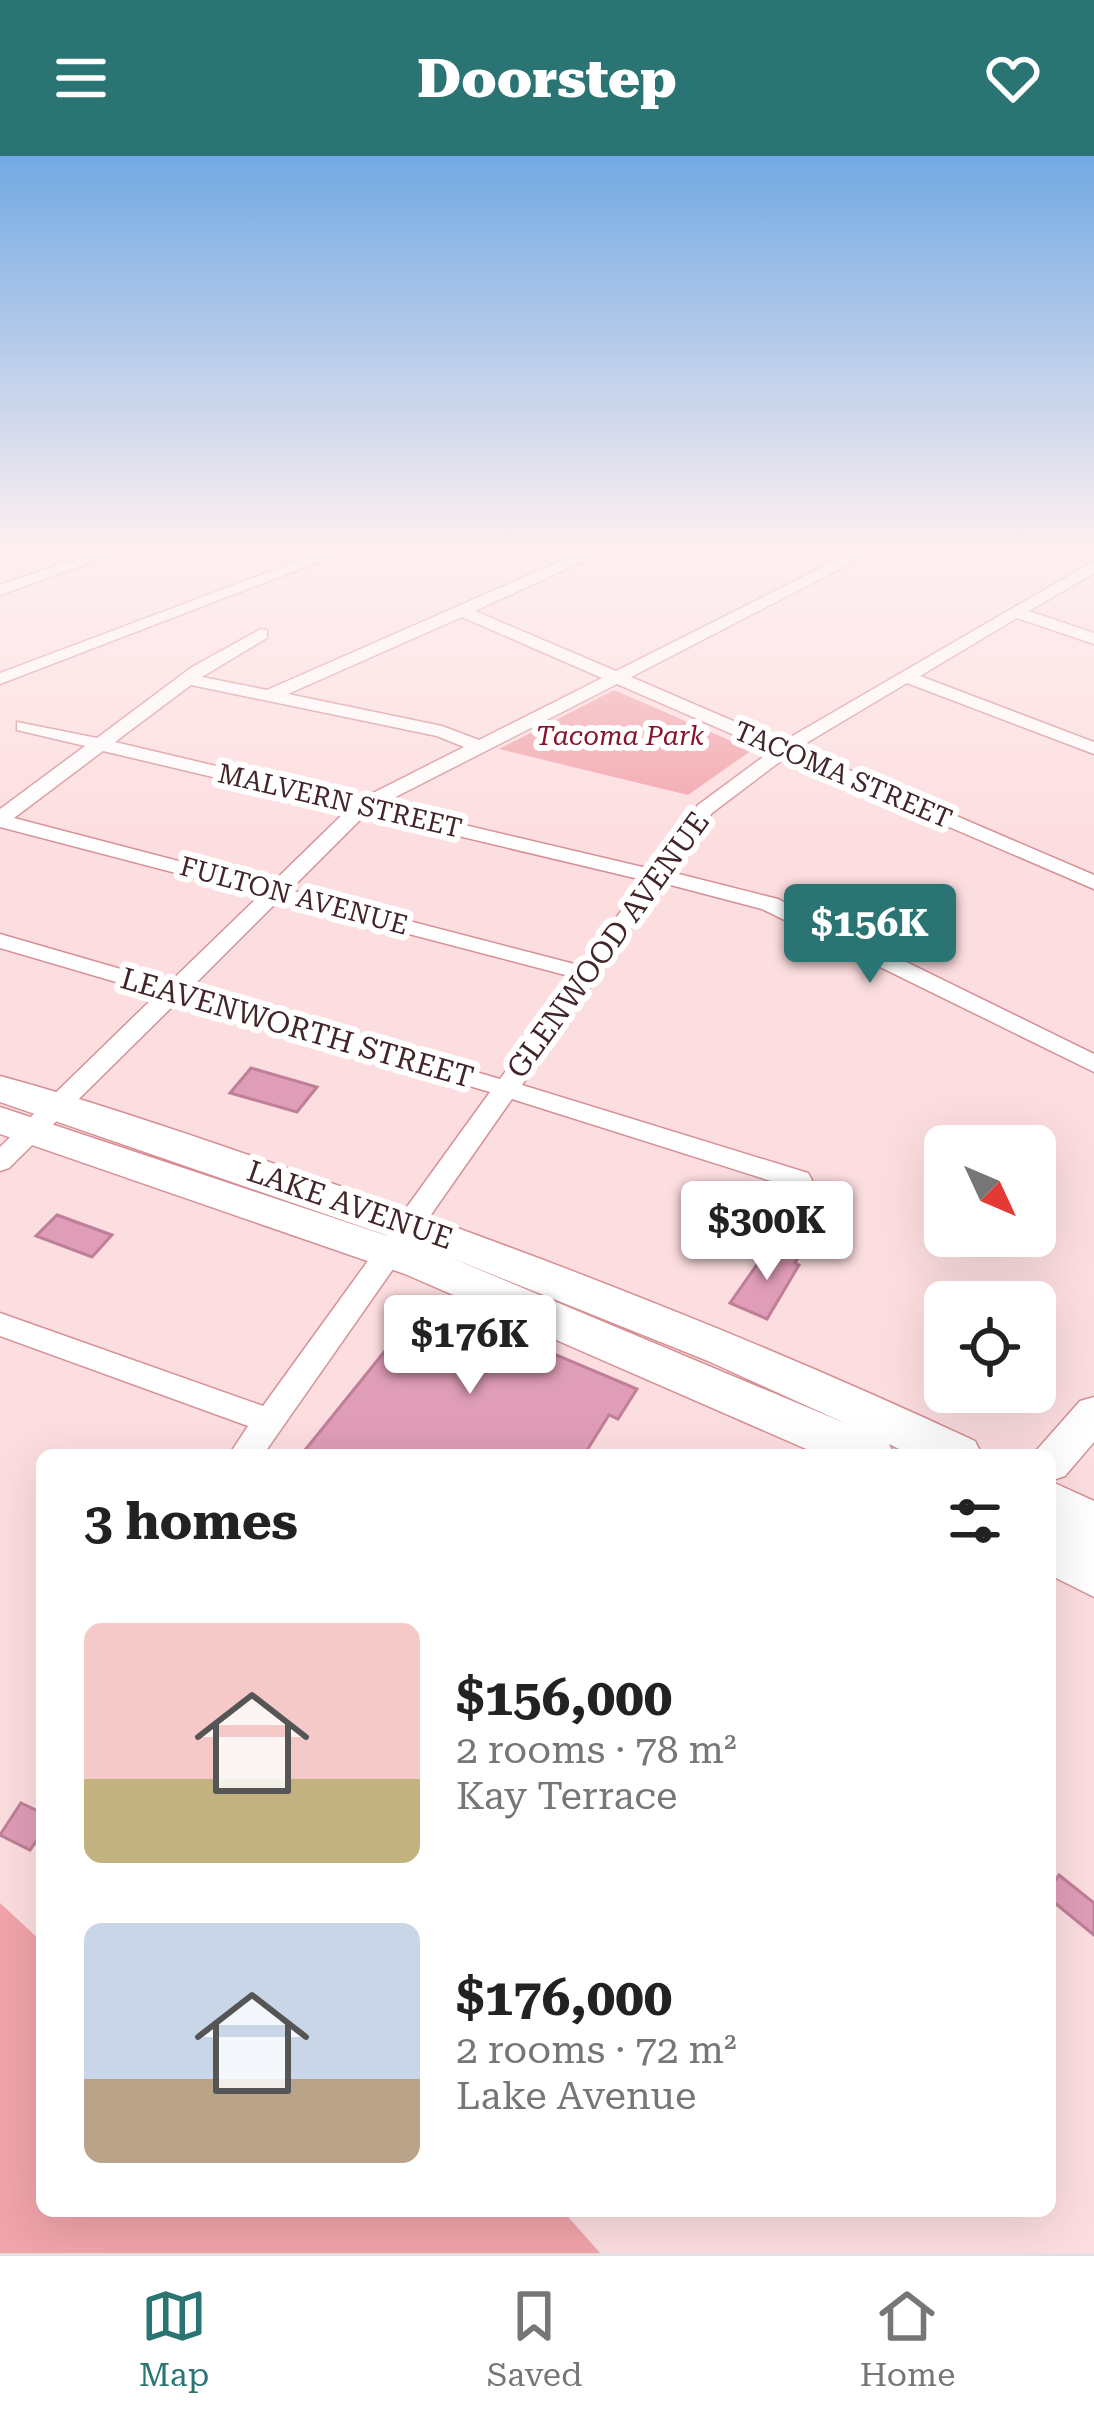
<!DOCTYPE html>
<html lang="en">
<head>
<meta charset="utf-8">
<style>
	:root { --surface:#fff; --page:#f6f6f6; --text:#222; --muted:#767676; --line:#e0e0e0; --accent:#2a7473 }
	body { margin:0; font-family:"Roboto Serif",serif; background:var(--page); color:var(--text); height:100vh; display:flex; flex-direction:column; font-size:45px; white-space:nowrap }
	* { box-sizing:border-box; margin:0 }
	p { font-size:39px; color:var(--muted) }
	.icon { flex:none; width:66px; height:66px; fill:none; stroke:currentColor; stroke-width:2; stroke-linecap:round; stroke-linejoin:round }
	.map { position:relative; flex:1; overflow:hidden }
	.panel { position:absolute; left:36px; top:1293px; width:1020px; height:768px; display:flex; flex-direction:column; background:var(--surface); border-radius:18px; box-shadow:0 12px 48px #0002 }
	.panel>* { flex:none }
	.needle { width:78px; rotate:134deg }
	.tools { position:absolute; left:924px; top:969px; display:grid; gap:24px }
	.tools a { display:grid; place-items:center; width:132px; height:132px; border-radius:18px; background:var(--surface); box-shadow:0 12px 48px #0002; font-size:60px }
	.price { position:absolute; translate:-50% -102px; padding:0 27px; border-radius:12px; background:#fff; color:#222; font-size:39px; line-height:78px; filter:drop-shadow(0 3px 6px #0008) }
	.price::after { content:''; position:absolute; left:50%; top:72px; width:36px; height:27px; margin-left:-18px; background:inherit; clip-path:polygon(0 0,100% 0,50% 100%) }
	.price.current { background:var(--accent); color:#fff }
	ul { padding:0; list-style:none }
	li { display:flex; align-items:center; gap:36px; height:300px; padding:0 48px }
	li span { display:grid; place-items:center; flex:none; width:336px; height:240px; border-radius:18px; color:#555 }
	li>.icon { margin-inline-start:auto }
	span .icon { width:144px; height:144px; fill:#fffc; stroke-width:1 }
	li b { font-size:51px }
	h2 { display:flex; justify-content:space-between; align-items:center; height:144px; padding:0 48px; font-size:51px }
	header { display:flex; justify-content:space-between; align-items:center; height:156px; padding:0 48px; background:var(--accent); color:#fff; font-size:54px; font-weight:800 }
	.tab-bar { display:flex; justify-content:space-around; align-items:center; height:168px; border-top:3px solid var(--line); background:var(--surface); font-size:33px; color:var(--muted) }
	.tab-bar a { display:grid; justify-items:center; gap:6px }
	.tab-bar .current { color:var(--accent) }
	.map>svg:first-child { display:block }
	.green { fill:#f1a4aa }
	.building { fill:#e09db7; stroke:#bf7f98; stroke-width:3 }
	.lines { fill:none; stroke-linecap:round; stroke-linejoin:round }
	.street-casing { stroke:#d69095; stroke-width:3 }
	.secondary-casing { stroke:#d69095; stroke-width:3 }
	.primary-casing { stroke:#d69095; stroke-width:3 }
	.street { fill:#fff; fill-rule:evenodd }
	.secondary { fill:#fff; fill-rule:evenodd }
	.primary { fill:#fff; fill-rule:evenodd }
	.labels { text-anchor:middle; stroke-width:12; stroke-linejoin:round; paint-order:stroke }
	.far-park-label { font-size:27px; font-style:italic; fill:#85142e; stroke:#fff }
	.far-street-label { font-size:27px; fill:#412528; stroke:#fff }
	.street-label { font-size:30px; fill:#412528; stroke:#fff }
</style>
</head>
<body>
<header><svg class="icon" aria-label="menu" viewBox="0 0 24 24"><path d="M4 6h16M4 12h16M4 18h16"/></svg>Doorstep<svg class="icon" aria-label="heart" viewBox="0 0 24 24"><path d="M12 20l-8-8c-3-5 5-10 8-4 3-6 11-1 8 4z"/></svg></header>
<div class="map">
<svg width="1094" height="2097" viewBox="0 0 1094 2097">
	<rect width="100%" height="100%" fill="#fddee0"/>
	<g class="green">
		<polygon points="614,534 752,594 688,639 499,593"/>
		<polygon points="0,1747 42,1786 42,2055 563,2055 600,2097 0,2097"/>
	</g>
	<g class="building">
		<polygon points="251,912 317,931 297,956 230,937"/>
		<polygon points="57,1059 112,1079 92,1101 36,1080"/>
		<polygon points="770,1090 798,1101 795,1107 799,1109 767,1163 730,1147"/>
		<polygon points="426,1144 637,1233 618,1263 609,1259 584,1299 301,1299"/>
		<polygon points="21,1647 42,1657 42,1677 30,1694 0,1679"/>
		<polygon points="1059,1719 1094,1747 1094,1779 1050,1743 1050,1732"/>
	</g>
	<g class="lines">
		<g class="street-casing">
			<g id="street">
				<polygon points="112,390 135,390 0,439 0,429"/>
				<polygon points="338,390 360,390 0,528 0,517"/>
				<path d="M 595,390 L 616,390 L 475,455 L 616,515 L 864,390 L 884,390 L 631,521 L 782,586 L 1094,405 L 1094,417 L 1029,455 L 1094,477 L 1094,488 L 1017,462 L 920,520 L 1094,586 L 1094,598 L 907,527 L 798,592 L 1094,719 L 1094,733 L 786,601 L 712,657 L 671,716 L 778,743 L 1094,898 L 1094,916 L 762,753 L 663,727 L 522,929 L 808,1017 L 812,1024 L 808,1031 L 790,1031 L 512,943 L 263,1299 L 229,1299 L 248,1270 L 0,1180 L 0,1157 L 263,1250 L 490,936 L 178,845 L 9,1012 L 0,1015 L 0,991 L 157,838 L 0,792 L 0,778 L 169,827 L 260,739 L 0,671 L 0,653 L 85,590 L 17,574 L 17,566 L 97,582 L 192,511 L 261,473 L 267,474 L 267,482 L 202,521 L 267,534 ZM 462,461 L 602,522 L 479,584 L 442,570 L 288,538 ZM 617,528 L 771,595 L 698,649 L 651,713 L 380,649 ZM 191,529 L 437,580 L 464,591 L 359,644 L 115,586 ZM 103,595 L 348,653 L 270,729 L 14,662 ZM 366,658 L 643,724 L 582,810 L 290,734 ZM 279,744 L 573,821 L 500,923 L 190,833 Z"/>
			</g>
		</g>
		<g class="secondary-casing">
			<polygon id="secondary" points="1094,1241 1094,1286 1065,1320 1050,1325 1050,1299 1033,1299 1035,1296 1080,1245"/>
		</g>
		<g class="primary-casing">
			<g id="primary">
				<path d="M 0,920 C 100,947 198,982 296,1015 C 527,1094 754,1182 975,1285 L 982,1299 L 911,1299 L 889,1288 L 894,1299 L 820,1299 L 405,1118 L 0,978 L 0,951 L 415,1089 L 0,946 ZM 449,1101 L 708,1205 L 847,1268 Z"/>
				<polygon points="1050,1325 1094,1345 1094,1441 1050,1419"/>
			</g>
		</g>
		<use href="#street" class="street"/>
		<use href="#secondary" class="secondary"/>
		<use href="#primary" class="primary"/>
	</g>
	<linearGradient id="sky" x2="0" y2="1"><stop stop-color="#72a9e3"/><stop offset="0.57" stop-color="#fef0f1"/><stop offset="1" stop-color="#fef0f1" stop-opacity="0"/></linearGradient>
	<rect width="1094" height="684" fill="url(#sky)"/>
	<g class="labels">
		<g class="far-park-label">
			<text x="620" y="589">Tacoma Park</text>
		</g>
		<g class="far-street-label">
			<text transform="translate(843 619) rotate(23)" y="9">TACOMA STREET</text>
			<text transform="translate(340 645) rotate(13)" y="9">MALVERN STREET</text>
			<text transform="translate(294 740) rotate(15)" y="9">FULTON AVENUE</text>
		</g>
		<g class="street-label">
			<text transform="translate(608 789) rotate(-54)" y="10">GLENWOOD AVENUE</text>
			<text transform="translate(297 872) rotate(16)" y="10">LEAVENWORTH STREET</text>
			<text transform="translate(350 1049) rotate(19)" y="10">LAKE AVENUE</text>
		</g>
	</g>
</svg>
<div class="tools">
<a><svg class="needle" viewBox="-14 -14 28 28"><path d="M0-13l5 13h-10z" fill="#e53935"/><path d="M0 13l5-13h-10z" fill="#767676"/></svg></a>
<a><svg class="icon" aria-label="locate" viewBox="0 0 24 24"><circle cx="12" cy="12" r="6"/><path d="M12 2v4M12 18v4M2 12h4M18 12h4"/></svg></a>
</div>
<b class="price current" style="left:870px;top:830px">$156K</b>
<b class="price" style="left:767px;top:1127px">$300K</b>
<b class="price" style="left:470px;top:1241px">$176K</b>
<section class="panel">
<h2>3 homes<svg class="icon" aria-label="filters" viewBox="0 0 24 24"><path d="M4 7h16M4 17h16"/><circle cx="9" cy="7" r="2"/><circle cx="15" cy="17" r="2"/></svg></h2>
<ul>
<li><span style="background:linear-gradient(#f6c9c9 65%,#c2b280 0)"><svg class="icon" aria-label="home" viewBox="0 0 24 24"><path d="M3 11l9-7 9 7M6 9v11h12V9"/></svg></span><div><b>$156,000</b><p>2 rooms · 78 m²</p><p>Kay Terrace</p></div></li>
<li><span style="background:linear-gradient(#c9d6e8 65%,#b9a48a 0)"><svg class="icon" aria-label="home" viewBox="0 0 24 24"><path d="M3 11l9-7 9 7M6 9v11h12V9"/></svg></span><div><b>$176,000</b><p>2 rooms · 72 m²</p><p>Lake Avenue</p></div></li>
</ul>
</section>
</div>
<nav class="tab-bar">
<a class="current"><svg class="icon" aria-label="map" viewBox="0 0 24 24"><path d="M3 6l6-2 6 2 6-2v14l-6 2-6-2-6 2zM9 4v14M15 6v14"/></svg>Map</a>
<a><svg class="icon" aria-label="saved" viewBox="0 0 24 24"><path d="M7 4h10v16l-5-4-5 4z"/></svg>Saved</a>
<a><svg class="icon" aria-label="home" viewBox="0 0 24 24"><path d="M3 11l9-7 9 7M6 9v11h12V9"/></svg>Home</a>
</nav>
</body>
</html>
